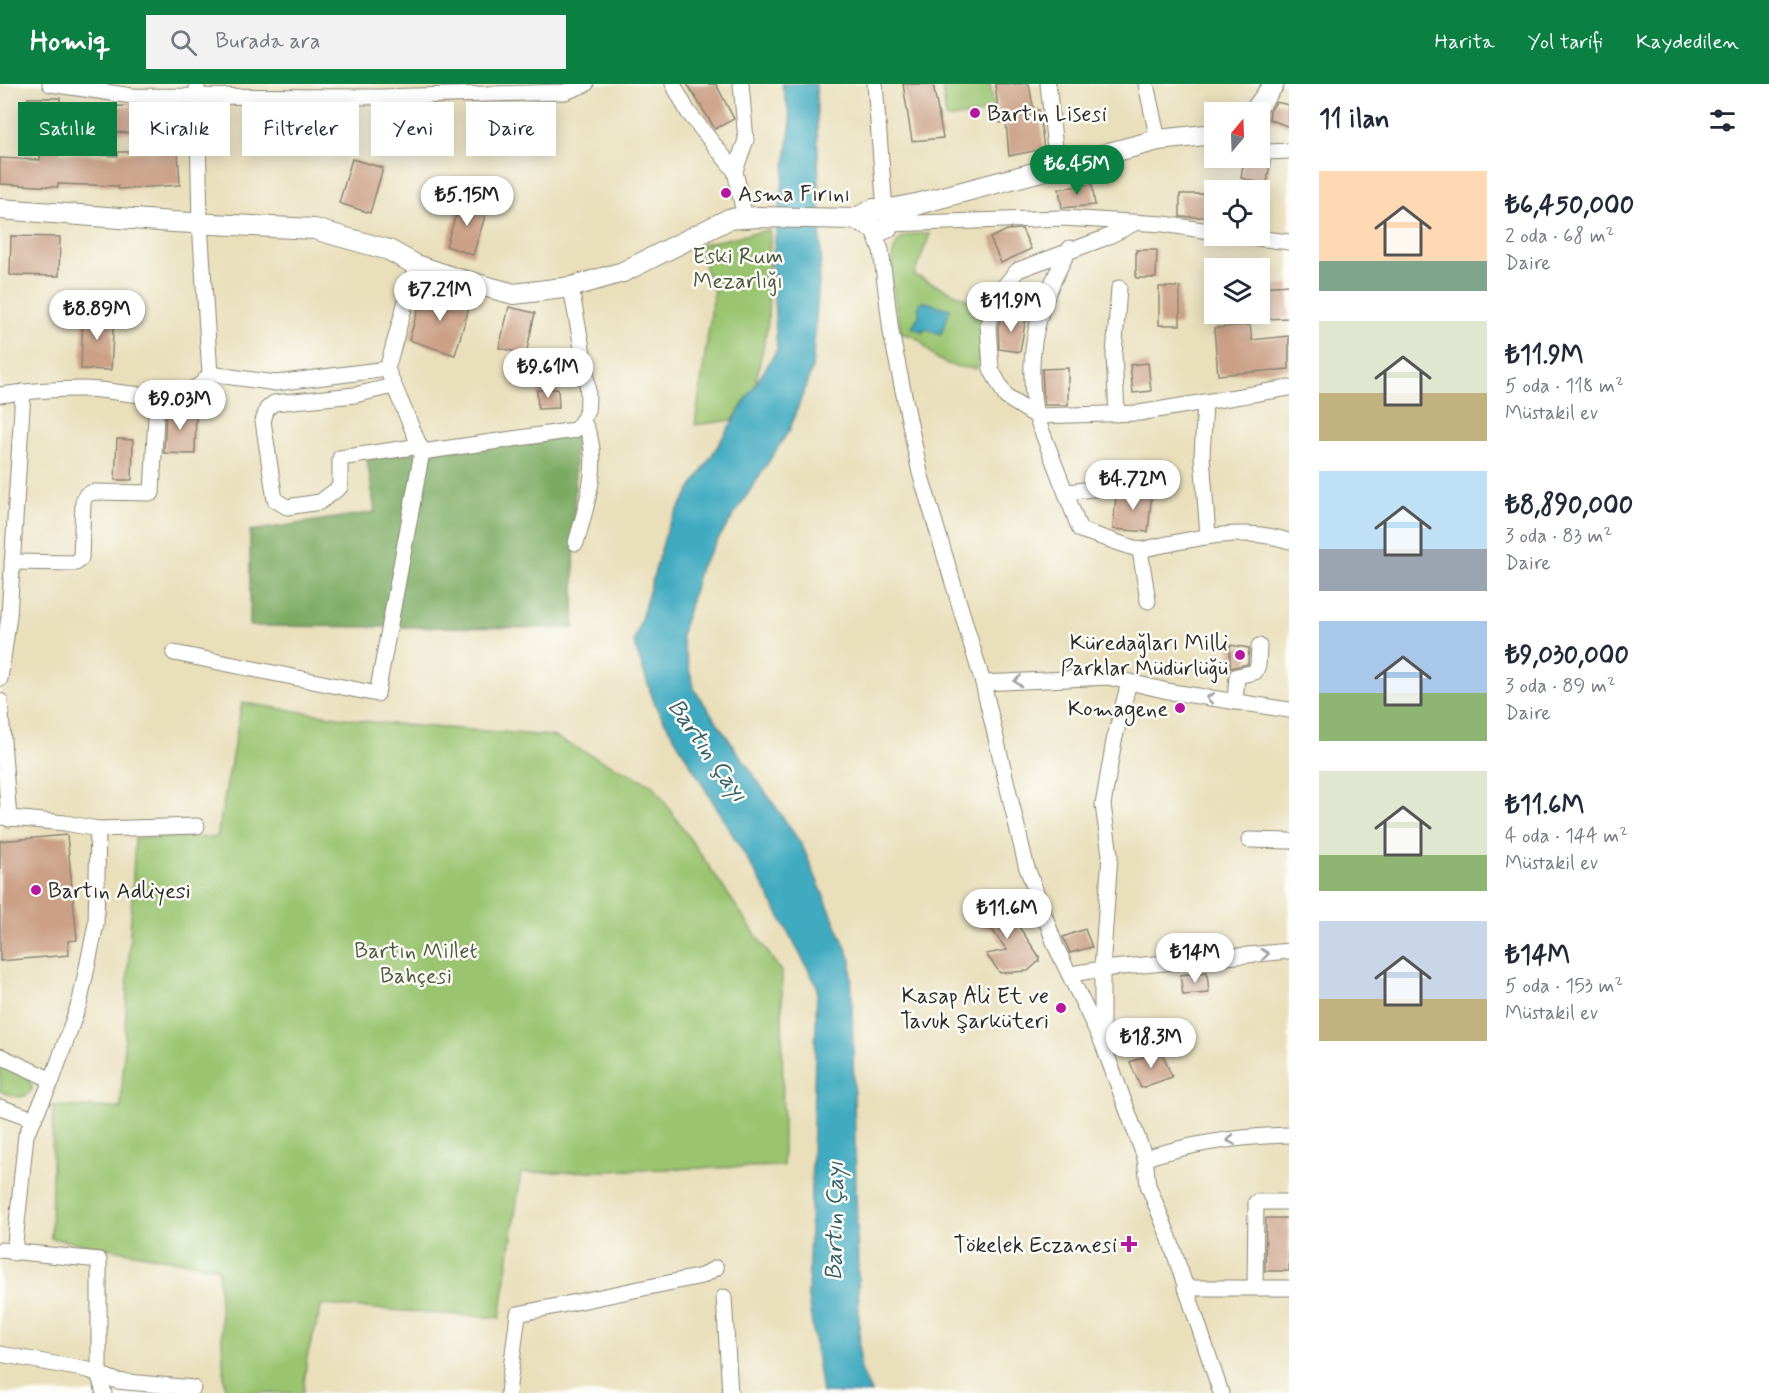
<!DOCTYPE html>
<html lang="tr">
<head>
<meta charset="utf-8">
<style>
	:root { --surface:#fff; --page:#f2f2f3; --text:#1f2937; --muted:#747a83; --accent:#0b8043 }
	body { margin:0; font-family:Mynerve,sans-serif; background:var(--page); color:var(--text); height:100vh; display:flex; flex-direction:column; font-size:22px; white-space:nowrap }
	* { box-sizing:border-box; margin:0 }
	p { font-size:20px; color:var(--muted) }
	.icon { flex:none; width:33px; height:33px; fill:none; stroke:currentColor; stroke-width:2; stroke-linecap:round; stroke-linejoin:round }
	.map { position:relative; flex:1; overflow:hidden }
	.panel { display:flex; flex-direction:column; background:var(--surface); width:480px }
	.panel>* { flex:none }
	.guide { position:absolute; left:18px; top:18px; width:570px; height:54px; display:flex; gap:12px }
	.needle { width:39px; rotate:19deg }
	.fabs { position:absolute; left:1204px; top:18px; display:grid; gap:12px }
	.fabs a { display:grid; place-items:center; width:66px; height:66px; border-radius:0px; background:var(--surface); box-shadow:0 3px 15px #0003; font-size:30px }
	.price { position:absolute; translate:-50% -51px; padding:0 14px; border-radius:21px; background:#fff; color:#222; font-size:20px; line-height:39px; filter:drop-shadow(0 2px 3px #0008) }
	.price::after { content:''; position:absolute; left:50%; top:36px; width:18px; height:14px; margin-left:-9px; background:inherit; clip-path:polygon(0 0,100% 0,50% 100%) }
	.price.active { background:var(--accent); color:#fff }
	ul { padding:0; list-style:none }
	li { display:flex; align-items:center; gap:18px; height:150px; padding:0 30px }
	li span { display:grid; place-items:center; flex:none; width:168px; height:120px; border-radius:0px; color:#555 }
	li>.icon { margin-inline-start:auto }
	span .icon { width:72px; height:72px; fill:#fffc; stroke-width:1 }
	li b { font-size:26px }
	h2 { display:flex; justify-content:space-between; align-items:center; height:72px; padding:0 30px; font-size:26px }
	.pill { padding:0 21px; border-radius:0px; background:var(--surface); box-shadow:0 3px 15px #0003; font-size:21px; line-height:54px }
	.pill.active { background:var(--accent); color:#fff }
	header { display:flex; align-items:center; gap:36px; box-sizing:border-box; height:84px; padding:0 30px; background:var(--accent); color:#fff }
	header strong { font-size:28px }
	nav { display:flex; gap:33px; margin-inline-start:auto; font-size:21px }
	.search { width:420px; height:54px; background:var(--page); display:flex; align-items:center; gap:15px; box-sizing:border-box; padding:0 21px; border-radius:0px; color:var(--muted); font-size:22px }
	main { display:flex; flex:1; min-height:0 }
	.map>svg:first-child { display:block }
	.green { fill:#9ac470; stroke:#62784e; stroke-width:1.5 }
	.forest { fill:#7baa62; stroke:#536a46; stroke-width:1.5 }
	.water { fill:#40aac0; stroke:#366a76; stroke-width:1.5 }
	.building { fill:#cba086 }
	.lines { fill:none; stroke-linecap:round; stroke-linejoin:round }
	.minor-casing { stroke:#8a8573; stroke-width:17 }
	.major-casing { stroke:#8a8573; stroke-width:22 }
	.minor { stroke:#fff; stroke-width:15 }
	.major { stroke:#fff; stroke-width:20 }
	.oneway { stroke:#a0a0a0 }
	.poi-dot { fill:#b5179e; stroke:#fdfcf7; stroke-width:2 }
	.labels { text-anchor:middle; stroke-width:5; stroke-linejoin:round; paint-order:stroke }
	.poi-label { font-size:22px; fill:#2b2b2b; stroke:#fdfcf7; text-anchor:end }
	.park-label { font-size:22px; fill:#4c5940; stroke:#fdfcf7 }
	.water-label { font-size:24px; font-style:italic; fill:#335e67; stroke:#fdfcf7 }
</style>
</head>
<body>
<header>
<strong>Homiq</strong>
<div class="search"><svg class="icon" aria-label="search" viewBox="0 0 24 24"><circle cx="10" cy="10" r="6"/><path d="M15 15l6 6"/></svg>Burada ara</div>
<nav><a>Harita</a><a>Yol tarifi</a><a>Kaydedilen</a></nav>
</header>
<main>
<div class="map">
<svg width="1289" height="1309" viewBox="0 0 1289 1309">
	<rect width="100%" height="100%" fill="#fdfcf7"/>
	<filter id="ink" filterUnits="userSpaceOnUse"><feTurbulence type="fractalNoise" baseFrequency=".0167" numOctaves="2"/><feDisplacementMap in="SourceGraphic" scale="12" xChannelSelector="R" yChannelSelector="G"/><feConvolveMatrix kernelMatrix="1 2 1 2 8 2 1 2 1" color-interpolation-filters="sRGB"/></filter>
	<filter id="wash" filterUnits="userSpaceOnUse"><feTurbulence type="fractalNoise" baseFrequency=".008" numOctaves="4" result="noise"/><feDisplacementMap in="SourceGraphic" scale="24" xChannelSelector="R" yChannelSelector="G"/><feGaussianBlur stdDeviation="1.35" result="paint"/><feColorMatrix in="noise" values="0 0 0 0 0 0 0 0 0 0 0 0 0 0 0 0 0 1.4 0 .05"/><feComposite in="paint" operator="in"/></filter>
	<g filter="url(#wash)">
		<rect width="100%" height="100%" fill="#e9dfbb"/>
		<g class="green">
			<polygon points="942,0 990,0 995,27 946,35"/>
			<polygon points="770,146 768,239 755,302 733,336 695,341 714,208 697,161"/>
			<path d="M 930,150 L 914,191 L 987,224 L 982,265 L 976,285 C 962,283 950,283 939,276 C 924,266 922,250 901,250 C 898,228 881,169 902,154 C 910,149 920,150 930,150 Z"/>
			<polygon points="242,619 379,639 552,652 653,701 782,889 783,1082 521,1089 500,1234 322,1221 307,1272 303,1309 225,1309 218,1184 51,1154 53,1022 121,1024 135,754 217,753"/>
			<path d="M 0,978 C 14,984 30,988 32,1005 C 23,1018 13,1012 0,1007 Z"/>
		</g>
		<polygon class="forest" points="575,346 574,544 250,542 250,447 375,428 367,375"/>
		<g class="water">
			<polygon points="782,0 816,0 821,172 812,285 790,345 700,483 681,552 694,605 802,761 851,876 860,1283 871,1309 822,1309 808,1213 817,902 764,803 655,621 634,559 668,442 777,266 772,179 791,38"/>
			<polygon points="925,218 950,225 941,250 924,244 923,248 912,243 919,232 919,219"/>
		</g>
		<g id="blocks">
			<g class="building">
				<polygon points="687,0 716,0 734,35 715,45"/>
				<polygon points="903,0 933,0 943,54 912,57"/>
				<polygon points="995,0 1029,0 1034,27 1039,26 1044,65 1009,72 1006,38 1000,39"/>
				<polygon points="28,14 60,14 60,69 118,72 118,68 178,67 180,101 118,105 118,102 58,100 58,103 0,100 0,74 40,76 41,55 28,55"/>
				<polygon points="1276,18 1289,21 1289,43 1269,35 1270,27"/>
				<polygon points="113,22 188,23 186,51 111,48"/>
				<polygon points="313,22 342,23 342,50 313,50"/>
				<polygon points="1244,74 1270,78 1267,101 1241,94"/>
				<polygon points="352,75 383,84 370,129 339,119"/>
				<polygon points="1092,100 1095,121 1062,124 1059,105"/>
				<rect x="1180" y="110" width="30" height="23"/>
				<polygon points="461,115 488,123 473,171 446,162"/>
				<polygon points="1022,145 1031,165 1001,179 990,154 1007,146"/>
				<polygon points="11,152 60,153 59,192 10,191"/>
				<polygon points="1136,166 1157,166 1156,194 1136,194"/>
				<polygon points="1289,201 1289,234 1261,235 1260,203"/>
				<rect x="1159" y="203" width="21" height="38"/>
				<polygon points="424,206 470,221 455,271 409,256"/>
				<polygon points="509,223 535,229 526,270 499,264"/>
				<polygon points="83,228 114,230 111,286 81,285"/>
				<polygon points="1001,230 1026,234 1020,268 999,265 998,243"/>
				<polygon points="1250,241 1252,256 1289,252 1289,285 1218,291 1214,244"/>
				<polygon points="1148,279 1151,307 1133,309 1130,281"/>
				<polygon points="1068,284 1068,321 1044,321 1042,285"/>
				<polygon points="558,305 559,324 538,325 537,306"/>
				<polygon points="166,323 196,324 195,370 164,369"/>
				<polygon points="117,355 133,356 132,396 115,396"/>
				<polygon points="1133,404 1152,406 1148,448 1113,445 1116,412 1129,409"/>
				<polygon points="1230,561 1249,564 1248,580 1230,584"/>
				<polygon points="67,751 77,856 68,857 69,871 0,877 0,757"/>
				<polygon points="981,816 1008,827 1039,872 1039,877 1028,887 1000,889 986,870 1007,866 992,846 973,840"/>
				<polygon points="1085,845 1092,863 1070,869 1063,853"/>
				<polygon points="1207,888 1209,909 1183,911 1180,891"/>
				<polygon points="1161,966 1172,993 1141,1004 1130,978"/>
				<polygon points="1266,1134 1289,1134 1289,1187 1265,1187"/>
			</g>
		</g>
	</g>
	<g filter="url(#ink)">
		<use href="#blocks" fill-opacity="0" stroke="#8a8573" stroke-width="1.5"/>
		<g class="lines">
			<g class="minor-casing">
				<g id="minor">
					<polyline points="50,0 132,12 380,13 565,8 586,0"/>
					<polyline points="673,0 688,28 735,87 745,134"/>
					<polyline points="875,0 885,126"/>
					<polyline points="1048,0 1057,82"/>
					<polyline points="1146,0 1158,56"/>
					<polyline points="1260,65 1267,68 1289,67"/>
					<polyline points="735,87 746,56 741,0"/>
					<polyline points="1137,138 1105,154 1018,186 994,214 988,242 991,285 1006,313 1036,332 1080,446 1140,466 1148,517"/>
					<polyline points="890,140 1063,134 1164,140 1215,148"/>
					<polyline points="873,146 881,166 891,248 920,389 983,599 1026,781 1056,863 1102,958 1145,1074 1148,1101 1169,1153 1221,1309"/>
					<polyline points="1241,152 1289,158"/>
					<path d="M 1070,164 C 1038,221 1024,267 1036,332 L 1139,329 L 1289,304"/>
					<polyline points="416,181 387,285 422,368"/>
					<polyline points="210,290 276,299 387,285"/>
					<polyline points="393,302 355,311 274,319 267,325 263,337 275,416 287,423 320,418 340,403 340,374 420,362"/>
					<path d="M 0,311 C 27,307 56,305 83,305 C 122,305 184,328 210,290 L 200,140 L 197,0"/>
					<polyline points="1205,318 1202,372 1208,452"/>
					<polyline points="1117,330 1114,271 1119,204"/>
					<polyline points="1068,408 1124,401"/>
					<path d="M 576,459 C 586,423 604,372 583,337"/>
					<path d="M 1140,466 C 1187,456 1241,441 1289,457"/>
					<polyline points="12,478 76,479 81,474 83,418 86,411 93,408 152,409 157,312"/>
					<path d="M 174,569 L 377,610 L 422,368 L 575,346 C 580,340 585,334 587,326 C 592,302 575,231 571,203"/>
					<polyline points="0,595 9,532 23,308"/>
					<polyline points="983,599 1108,593 1172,608 1289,626"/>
					<polyline points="0,617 9,735"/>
					<polyline points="1235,618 1237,592 1255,588 1258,581 1259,562"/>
					<polyline points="0,733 65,739 98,745 197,742"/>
					<polyline points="1249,756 1289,757"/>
					<polyline points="1071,890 1102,885 1289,867"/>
					<polyline points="1102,951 1102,885 1110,771 1103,721 1114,657 1129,598"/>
					<polyline points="0,972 52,996"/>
					<polyline points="0,1023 34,1035"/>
					<path d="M 1145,1074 C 1191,1060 1241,1052 1289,1051"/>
					<polyline points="0,1166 99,1176 99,1292 104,1309"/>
					<polyline points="14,1169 26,1051 52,996 80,917 96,840 98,745"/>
					<polyline points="1255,1203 1256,1118 1289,1118"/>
					<polyline points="1185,1204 1289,1204"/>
					<polyline points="724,1213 730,1309"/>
					<polyline points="0,1270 88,1286 117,1297 193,1304"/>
					<polyline points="508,1309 518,1230 702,1192 716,1184"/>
				</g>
			</g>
			<g class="major-casing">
				<g id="major">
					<polyline points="1254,28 1274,0"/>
					<polyline points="0,125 173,138 314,145 389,166 416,181 458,195 514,210 571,203 623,188 729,135 758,133 854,135 880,147 887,144 897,130 921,119"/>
					<polyline points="854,135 874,125 885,126 921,119 1158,56 1215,50"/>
				</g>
			</g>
			<use href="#minor" class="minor"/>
			<use href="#major" class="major"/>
		</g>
		<defs><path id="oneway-chevron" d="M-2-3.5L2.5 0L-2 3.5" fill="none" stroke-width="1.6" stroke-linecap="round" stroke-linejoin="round" transform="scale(1.5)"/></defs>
		<g class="oneway">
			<use href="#oneway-chevron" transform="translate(1018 597) rotate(177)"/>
			<use href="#oneway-chevron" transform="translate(1210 614) rotate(-171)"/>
			<use href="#oneway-chevron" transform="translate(1265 870) rotate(-6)"/>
			<use href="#oneway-chevron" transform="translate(1231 1056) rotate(171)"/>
		</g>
	</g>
	<g class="poi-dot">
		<circle cx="975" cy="29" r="6"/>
		<circle cx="726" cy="109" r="6"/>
		<circle cx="1240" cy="571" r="6"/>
		<circle cx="1180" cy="624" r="6"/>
		<circle cx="36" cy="806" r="6"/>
		<circle cx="1061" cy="924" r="6"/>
		<path d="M1126 1151h6v6h6v6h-6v6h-6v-6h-6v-6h6z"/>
	</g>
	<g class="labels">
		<g class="poi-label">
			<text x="987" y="37" text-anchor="start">Bartın Lisesi</text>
			<text x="738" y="117" text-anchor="start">Asma Fırını</text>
			<text x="1228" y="566">Küredağları Milli<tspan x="1228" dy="25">Parklar Müdürlüğü</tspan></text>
			<text x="1168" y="632">Komagene</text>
			<text x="48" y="814" text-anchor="start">Bartın Adliyesi</text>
			<text x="1049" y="919">Kasap Ali Et ve<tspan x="1049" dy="25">Tavuk Şarküteri</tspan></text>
			<text x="1117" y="1168">Tökelek Eczanesi</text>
		</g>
		<g class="park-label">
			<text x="738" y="179">Eski Rum<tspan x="738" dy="25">Mezarlığı</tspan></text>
			<text x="416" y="874">Bartın Millet<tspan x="416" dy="25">Bahçesi</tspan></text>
		</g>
		<g class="water-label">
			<text transform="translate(708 666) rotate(55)" y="8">Bartın Çayı</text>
			<text transform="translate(834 1137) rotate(-89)" y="8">Bartın Çayı</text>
		</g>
	</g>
</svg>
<div class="fabs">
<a><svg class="needle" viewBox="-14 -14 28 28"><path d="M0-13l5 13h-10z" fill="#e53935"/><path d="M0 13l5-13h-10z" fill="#747a83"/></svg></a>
<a><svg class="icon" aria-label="locate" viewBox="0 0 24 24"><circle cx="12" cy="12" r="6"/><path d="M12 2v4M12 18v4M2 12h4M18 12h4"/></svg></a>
<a><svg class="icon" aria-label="layers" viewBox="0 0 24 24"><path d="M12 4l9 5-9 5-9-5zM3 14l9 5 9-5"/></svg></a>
</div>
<b class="price active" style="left:1077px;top:112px">₺6.45M</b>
<b class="price" style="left:467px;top:143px">₺5.15M</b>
<b class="price" style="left:440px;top:238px">₺7.21M</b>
<b class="price" style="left:1011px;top:249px">₺11.9M</b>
<b class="price" style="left:97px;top:257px">₺8.89M</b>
<b class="price" style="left:548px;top:315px">₺9.61M</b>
<b class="price" style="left:180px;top:347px">₺9.03M</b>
<b class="price" style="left:1133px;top:427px">₺4.72M</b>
<b class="price" style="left:1007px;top:856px">₺11.6M</b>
<b class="price" style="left:1195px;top:900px">₺14M</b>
<b class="price" style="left:1151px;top:985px">₺18.3M</b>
<div class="guide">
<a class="pill active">Satılık</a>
<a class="pill">Kiralık</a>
<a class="pill">Filtreler</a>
<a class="pill">Yeni</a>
<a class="pill">Daire</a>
</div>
</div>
<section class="panel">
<h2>11 ilan<svg class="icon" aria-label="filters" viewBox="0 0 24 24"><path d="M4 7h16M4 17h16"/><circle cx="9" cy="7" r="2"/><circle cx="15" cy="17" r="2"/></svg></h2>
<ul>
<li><span style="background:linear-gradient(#ffd9b3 75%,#7fa58c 0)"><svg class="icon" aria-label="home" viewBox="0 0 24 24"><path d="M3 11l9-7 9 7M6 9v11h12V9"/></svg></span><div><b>₺6,450,000</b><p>2 oda · 68 m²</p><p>Daire</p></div></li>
<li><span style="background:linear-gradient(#dfe7d0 60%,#c2b280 0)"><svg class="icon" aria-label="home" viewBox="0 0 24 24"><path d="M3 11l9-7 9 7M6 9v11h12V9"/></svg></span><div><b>₺11.9M</b><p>5 oda · 118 m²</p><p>Müstakil ev</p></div></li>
<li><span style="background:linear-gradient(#bfe0f5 65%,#9aa5b1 0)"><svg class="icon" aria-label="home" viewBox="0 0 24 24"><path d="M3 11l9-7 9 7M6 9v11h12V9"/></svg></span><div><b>₺8,890,000</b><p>3 oda · 83 m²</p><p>Daire</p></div></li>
<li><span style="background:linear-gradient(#a9c7e8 60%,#8fb573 0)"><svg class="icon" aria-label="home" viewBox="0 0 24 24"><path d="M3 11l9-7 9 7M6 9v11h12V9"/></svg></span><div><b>₺9,030,000</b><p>3 oda · 89 m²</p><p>Daire</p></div></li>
<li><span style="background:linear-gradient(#dfe7d0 70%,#8fb573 0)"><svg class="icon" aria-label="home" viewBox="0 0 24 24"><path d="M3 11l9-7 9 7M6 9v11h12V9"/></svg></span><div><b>₺11.6M</b><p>4 oda · 144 m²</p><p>Müstakil ev</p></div></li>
<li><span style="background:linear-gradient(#c9d6e8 65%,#c2b280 0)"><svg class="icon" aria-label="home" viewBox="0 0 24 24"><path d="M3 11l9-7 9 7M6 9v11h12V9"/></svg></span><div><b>₺14M</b><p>5 oda · 153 m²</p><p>Müstakil ev</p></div></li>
</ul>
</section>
</main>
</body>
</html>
